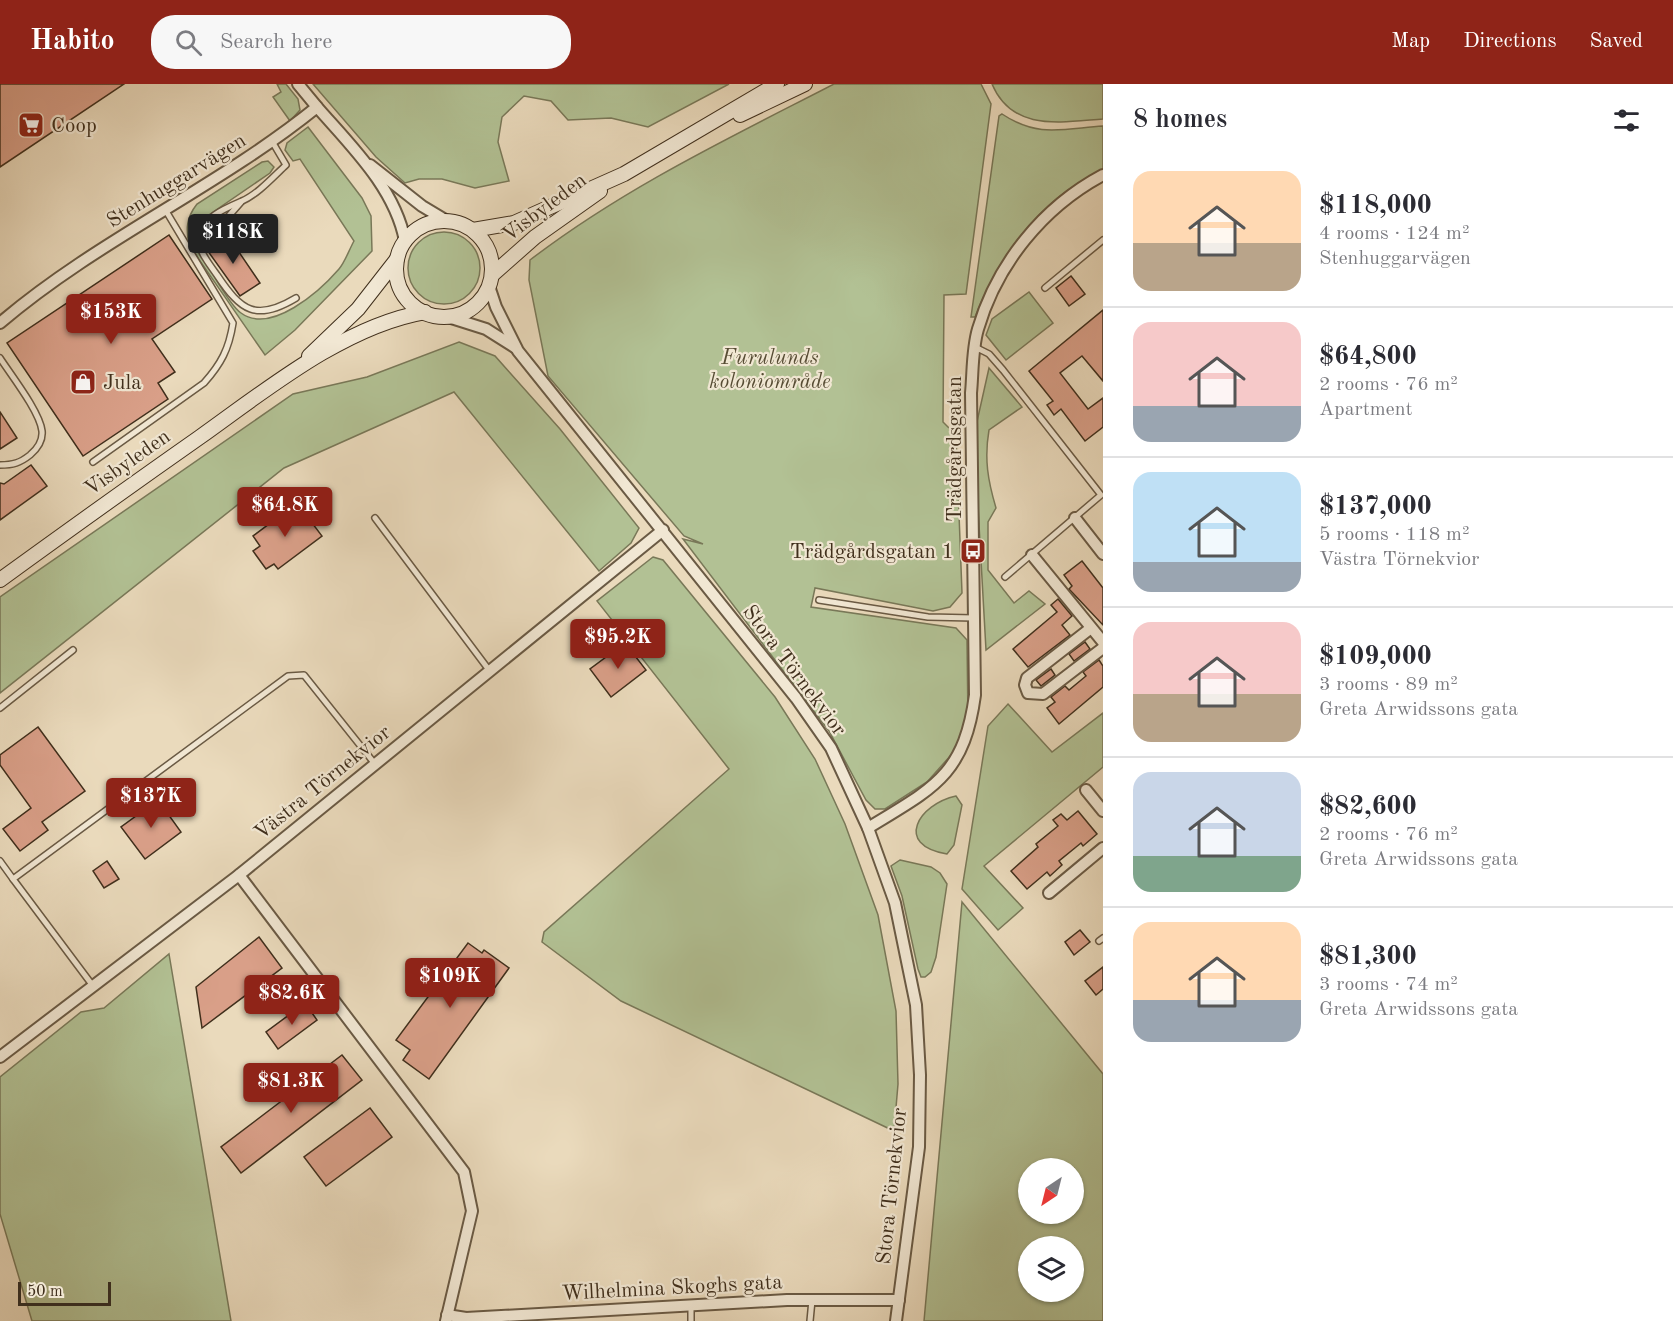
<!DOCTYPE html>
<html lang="en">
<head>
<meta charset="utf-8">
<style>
	:root { --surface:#fff; --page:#f7f7f7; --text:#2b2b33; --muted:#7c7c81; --line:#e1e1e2; --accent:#8f2418 }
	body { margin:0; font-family:"Old Standard TT",serif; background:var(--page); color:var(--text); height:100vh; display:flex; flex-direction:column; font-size:22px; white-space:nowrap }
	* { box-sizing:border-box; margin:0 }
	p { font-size:20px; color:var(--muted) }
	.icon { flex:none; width:33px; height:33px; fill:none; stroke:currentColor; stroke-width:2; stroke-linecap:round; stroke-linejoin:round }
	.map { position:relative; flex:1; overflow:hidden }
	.drawer { display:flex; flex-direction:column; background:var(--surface); width:570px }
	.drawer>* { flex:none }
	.needle { width:39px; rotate:215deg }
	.controls { position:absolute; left:1018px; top:1074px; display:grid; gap:12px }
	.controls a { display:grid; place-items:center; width:66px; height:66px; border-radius:50%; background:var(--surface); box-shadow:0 2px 4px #0004; font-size:30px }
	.scale { position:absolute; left:18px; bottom:15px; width:93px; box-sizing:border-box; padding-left:6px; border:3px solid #402f1c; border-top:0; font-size:16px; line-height:21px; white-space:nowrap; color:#402f1c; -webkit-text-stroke:4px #f1e7d3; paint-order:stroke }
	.price { position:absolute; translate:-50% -51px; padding:0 14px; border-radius:6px; background:var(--accent); color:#fff; font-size:20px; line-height:39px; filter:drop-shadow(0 2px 3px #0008) }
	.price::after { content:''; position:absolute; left:50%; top:36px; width:18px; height:14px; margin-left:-9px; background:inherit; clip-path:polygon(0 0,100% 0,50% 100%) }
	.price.active { background:#222; color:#fff }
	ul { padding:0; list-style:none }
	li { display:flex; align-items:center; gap:18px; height:150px; padding:0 30px }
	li+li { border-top:2px solid var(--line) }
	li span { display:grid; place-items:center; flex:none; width:168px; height:120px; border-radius:18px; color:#555 }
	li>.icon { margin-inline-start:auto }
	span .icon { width:72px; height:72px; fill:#fffc; stroke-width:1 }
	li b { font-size:26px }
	h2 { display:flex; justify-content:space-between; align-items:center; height:72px; padding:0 30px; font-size:26px }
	header { display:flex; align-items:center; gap:36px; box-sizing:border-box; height:84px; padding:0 30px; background:var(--accent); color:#fff }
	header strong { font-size:28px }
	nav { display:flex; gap:33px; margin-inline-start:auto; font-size:21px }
	.search { width:420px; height:54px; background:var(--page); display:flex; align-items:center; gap:15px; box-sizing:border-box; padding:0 21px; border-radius:24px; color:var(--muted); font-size:22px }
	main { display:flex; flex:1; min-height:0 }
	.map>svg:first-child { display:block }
	.green { fill:#b2c194; stroke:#797858; stroke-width:1.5; fill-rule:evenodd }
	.building { fill:#d99f88; stroke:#402f1c; stroke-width:1.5 }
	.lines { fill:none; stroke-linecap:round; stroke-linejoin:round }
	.lane-casing { stroke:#6a5a44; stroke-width:8 }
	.street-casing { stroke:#6a5a44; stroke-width:14 }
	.secondary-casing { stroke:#402f1c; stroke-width:16 }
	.lane { stroke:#f1e7d3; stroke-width:5 }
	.street { stroke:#f1e7d3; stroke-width:10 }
	.secondary { stroke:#f1e7d3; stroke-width:14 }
	.labels { text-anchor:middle; stroke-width:4.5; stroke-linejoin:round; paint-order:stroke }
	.poi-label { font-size:21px; fill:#402f1c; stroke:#f1e7d3; text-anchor:start }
	.street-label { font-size:21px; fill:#402f1c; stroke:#f1e7d3 }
	.park-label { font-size:21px; font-style:italic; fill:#574c34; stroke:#f1e7d3 }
</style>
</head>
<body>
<header>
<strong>Habito</strong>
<div class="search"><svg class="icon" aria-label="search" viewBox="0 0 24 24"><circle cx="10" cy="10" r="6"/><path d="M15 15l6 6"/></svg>Search here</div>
<nav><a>Map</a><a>Directions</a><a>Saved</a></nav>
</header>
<main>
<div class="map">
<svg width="1103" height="1237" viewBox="0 0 1103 1237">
	<rect width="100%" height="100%" fill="#eadabc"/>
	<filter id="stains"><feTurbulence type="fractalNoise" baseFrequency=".00333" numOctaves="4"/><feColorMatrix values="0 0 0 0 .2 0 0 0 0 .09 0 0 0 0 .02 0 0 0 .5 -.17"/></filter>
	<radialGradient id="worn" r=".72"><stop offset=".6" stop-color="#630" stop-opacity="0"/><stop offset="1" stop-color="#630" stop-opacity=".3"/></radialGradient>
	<g class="green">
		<polygon points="277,0 286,0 298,15 300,26 290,37 273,13 281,8"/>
		<polygon points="313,0 729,0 648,43 611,34 568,36 551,17 524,12 502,33 498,58 509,97 475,104 442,95 419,95 405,99 376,73"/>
		<path d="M 834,0 L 981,0 L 991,20 L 966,210 L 944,211 L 943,338 L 956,351 L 962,509 L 950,523 L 933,527 L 815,504 L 811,523 L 956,544 L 967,556 L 968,638 L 952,670 L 927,698 L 885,725 L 875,725 L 866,716 L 829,647 L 683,455 L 703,460 L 684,452 L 548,292 L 529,196 L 530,176 C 624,104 729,54 834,0 Z"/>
		<path d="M 992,0 L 1103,0 L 1103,35 C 1061,38 1012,48 992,0 Z"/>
		<path d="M 1002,30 C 1038,54 1062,45 1103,42 L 1103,86 C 1041,114 999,171 975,233 L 971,233 L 999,32 Z"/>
		<path d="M 308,43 L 362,114 L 371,132 L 372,167 L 295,246 L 265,271 L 189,161 C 186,145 186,134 197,120 L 262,78 L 268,77 L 274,83 L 270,89 L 203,135 L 193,151 C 198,166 229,221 241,229 C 271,251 320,207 339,185 C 345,178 349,166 354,157 L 300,75 L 293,77 L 285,66 L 287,59 Z"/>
		<circle cx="444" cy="184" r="36"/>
		<polygon points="1029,208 1053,239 1006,276 986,251 992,235"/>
		<polygon points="459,258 495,272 560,345 639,444 631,459 599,487 454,308 284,384 0,609 0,513 293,310 367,293"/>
		<path d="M 989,284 L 1022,323 L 989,346 C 984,375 988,397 996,424 L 988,438 L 988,486 L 1014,519 L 1029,507 L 1045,520 L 986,566 L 974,351 Z"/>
		<polygon points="653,473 663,476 775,613 815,675 845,740 878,831 896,927 898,1000 894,1047 621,917 542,858 544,848 729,685 597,517"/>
		<polygon points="1008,620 1052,668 1103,629 1103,683 984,782 1023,824 998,846 962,805 988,642"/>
		<path d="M 956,712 L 962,721 L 954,761 L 947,770 C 893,761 919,720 956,712 Z"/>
		<polygon points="900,776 931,783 940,789 947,800 936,873 931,888 925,893 921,893 918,885 902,812 891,782"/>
		<path d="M 962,818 L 1103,990 L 1103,1237 L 924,1237 ZM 1029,1084 L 1074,1084 L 1074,1130 L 1029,1130 ZM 1029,1162 L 1074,1162 L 1074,1208 L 1029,1208 Z"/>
		<polygon points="169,870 231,1237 32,1237 0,1130 0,993 81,928 104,924"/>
	</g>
	<g class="building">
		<polygon points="0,0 124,0 0,83"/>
		<polygon points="226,149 260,199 240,212 205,163"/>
		<polygon points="169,151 212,215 152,255 175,288 158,299 168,315 83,372 7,259"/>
		<polygon points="1071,192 1085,210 1069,222 1056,204"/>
		<polygon points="1103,226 1103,297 1082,272 1060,289 1088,325 1103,314 1103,343 1085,357 1061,325 1054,331 1047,321 1053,317 1029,287"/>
		<polygon points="0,328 17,354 0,365"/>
		<polygon points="31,381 47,402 0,436 0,399 4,400"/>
		<polygon points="297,419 322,452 278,485 274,480 266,485 253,467 260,462 253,452"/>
		<polygon points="1082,477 1103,504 1103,541 1069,505 1072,502 1064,491"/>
		<polygon points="1058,515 1072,532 1062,541 1070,551 1028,583 1013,565 1057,528 1051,521"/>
		<polygon points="1085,558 1090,565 1074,577 1069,570"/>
		<polygon points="625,559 646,586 611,613 590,585"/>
		<polygon points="1099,576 1103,582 1103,603 1059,640 1047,624 1055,618 1051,613 1065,602 1069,606 1086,592 1083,588"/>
		<polygon points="1051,585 1055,591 1041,602 1036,596"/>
		<polygon points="38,643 85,707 42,738 48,746 20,767 3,745 31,724 0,681 0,671"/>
		<polygon points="158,716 181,748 145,775 121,743"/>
		<polygon points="1078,727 1097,750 1083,762 1081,759 1059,777 1062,781 1050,792 1047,788 1027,805 1011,787 1038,763 1036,760 1058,742 1053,736 1061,730 1067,736"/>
		<polygon points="107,777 119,795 104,804 93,787"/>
		<polygon points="1080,846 1090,858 1074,871 1065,858"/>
		<polygon points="259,853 282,884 202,944 196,903"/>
		<polygon points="468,859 482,869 484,866 509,884 429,995 403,976 410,966 396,956"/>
		<polygon points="1103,883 1103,905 1096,911 1085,897"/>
		<polygon points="305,919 317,936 278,965 266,948"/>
		<polygon points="342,971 362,996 241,1089 221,1063"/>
		<polygon points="370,1024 392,1053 326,1102 304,1073"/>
	</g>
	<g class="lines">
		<g class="lane-casing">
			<g id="lane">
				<path d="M 273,59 L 286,81 C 273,93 258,110 242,117 C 221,126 206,132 197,155 C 200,168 209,180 217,191 C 241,227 256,238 296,214"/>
				<polyline points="205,142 227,134 241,118"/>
				<polyline points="1045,204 1103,156"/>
				<polyline points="975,263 989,270 1003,286 1101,411 1005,493"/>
				<path d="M 0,274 C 11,291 40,328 42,347 C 43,357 37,365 30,371 C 20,379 13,381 0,381"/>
				<path d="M 93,378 L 204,299 C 221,280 229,265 233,239 L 166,127"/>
				<polyline points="375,434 489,586"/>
				<polyline points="819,516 928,533 974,534"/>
				<polyline points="0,624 73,566"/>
				<polyline points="0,777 13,795"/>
				<polyline points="1099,857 1103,854"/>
				<polyline points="93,902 13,795 288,592 304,591 375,680"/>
				<polyline points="691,1222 691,1237"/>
				<polyline points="810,1237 812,1216"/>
			</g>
		</g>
		<g class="street-casing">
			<g id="street">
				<polyline points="298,0 317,23"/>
				<polyline points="370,81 422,122 447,137"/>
				<polyline points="489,202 496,223 518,267 796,614 831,664 868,744 895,819 916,921 920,991 919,1063 896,1237"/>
				<polyline points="445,232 486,245 516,264"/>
				<path d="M 0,239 C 97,156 217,104 317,23 C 351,62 395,104 405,157"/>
				<polyline points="1075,434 1103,470"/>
				<polyline points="1032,471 1103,558"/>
				<polyline points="1091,544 1027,594 1025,601 1028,609 1043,610 1103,564"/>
				<polyline points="1086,706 1103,727"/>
				<path d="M 868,744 C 933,704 964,692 975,611 L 971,309 C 973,288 972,265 978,245 C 997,180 1043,123 1103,91"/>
				<polyline points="239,791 464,1088 472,1127 446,1237"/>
				<polyline points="1049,809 1103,764"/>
				<polyline points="0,973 239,791 663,446"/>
				<polyline points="447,1231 466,1234 787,1216 899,1216"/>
			</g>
		</g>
		<g class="secondary-casing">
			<g id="secondary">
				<polyline points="740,31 805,0"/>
				<circle cx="444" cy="185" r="48"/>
				<polyline points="473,146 514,139 624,90 777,0"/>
				<polyline points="492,191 535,153 600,107"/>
				<polyline points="309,272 358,225 397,175"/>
				<path d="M 0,496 C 66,448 133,400 200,353 C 266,306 344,242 425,228"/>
			</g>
		</g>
		<use href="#lane" class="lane"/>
		<use href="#street" class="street"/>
		<use href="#secondary" class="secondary"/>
	</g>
	<defs>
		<g id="supermarket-square" transform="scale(1.35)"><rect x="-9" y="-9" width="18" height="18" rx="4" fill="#8f2418" stroke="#f1e7d3"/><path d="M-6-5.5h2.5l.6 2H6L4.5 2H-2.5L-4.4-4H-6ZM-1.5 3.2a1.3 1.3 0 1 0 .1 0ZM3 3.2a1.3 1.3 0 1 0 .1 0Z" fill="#fff"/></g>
		<g id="shop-square" transform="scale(1.35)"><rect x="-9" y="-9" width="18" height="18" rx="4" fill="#8f2418" stroke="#f1e7d3"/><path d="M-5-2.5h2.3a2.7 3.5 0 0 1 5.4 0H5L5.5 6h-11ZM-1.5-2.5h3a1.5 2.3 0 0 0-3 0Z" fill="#fff"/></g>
		<g id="bus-square" transform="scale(1.35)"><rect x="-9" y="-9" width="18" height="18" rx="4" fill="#8f2418" stroke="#f1e7d3"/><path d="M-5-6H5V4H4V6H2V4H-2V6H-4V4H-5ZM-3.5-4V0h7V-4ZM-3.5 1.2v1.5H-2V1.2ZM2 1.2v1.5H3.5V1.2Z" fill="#fff"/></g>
	</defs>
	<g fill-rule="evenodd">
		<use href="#supermarket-square" x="31" y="41"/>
		<use href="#shop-square" x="83" y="298"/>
		<use href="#bus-square" x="973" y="467"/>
	</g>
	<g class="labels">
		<g class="poi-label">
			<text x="51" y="48">Coop</text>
			<text x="103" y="305">Jula</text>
			<text x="954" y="474" text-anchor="end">Trädgårdsgatan 1</text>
		</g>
		<g class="street-label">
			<text transform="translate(176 96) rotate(-32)" y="7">Stenhuggarvägen</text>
			<text transform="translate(544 123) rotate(-37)" y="7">Visbyleden</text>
			<text transform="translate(954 365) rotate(-90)" y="7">Trädgårdsgatan</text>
			<text transform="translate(127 378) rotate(-35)" y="7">Visbyleden</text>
			<text transform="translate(795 586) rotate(53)" y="7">Stora Törnekvior</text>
			<text transform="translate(322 698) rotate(-39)" y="7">Västra Törnekvior</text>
			<text transform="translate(891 1102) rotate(-84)" y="7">Stora Törnekvior</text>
			<text transform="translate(672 1203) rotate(-3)" y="7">Wilhelmina Skoghs gata</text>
		</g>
		<g class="park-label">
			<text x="770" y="280">Furulunds<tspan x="770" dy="24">koloniområde</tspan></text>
		</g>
	</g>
	<rect width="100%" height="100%" filter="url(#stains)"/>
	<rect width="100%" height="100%" fill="url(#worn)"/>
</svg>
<div class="controls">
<a><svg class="needle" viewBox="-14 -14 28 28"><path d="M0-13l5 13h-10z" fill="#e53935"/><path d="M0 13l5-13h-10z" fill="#7c7c81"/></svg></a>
<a><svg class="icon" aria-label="layers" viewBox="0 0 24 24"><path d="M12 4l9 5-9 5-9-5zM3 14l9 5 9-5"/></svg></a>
</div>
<div class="scale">50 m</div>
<b class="price active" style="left:233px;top:181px">$118K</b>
<b class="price" style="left:111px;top:261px">$153K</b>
<b class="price" style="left:285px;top:454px">$64.8K</b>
<b class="price" style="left:618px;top:586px">$95.2K</b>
<b class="price" style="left:151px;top:745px">$137K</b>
<b class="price" style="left:450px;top:925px">$109K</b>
<b class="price" style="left:292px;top:942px">$82.6K</b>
<b class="price" style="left:291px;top:1030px">$81.3K</b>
</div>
<section class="drawer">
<h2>8 homes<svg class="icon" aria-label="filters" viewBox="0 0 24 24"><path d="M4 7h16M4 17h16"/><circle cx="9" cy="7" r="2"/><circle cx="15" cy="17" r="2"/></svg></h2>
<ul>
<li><span style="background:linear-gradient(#ffd9b3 60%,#b9a48a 0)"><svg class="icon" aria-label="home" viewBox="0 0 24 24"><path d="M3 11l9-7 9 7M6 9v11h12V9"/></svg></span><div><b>$118,000</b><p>4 rooms · 124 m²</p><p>Stenhuggarvägen</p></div></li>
<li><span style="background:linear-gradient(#f6c9c9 70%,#9aa5b1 0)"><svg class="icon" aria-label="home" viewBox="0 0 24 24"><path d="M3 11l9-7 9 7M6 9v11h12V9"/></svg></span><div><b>$64,800</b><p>2 rooms · 76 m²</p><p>Apartment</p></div></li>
<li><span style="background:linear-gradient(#bfe0f5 75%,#9aa5b1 0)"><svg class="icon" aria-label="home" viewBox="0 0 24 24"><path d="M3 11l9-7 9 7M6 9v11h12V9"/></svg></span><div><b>$137,000</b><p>5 rooms · 118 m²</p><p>Västra Törnekvior</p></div></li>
<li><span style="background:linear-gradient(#f6c9c9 60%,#b9a48a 0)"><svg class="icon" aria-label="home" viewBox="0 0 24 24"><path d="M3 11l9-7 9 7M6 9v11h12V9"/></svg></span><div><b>$109,000</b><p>3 rooms · 89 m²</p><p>Greta Arwidssons gata</p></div></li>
<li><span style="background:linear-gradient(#c9d6e8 70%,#7fa58c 0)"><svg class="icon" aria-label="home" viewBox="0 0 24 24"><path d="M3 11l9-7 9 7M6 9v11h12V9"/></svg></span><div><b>$82,600</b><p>2 rooms · 76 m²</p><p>Greta Arwidssons gata</p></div></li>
<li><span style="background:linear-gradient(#ffd9b3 65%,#9aa5b1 0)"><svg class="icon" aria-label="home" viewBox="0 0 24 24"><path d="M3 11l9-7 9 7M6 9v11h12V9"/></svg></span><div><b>$81,300</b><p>3 rooms · 74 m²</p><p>Greta Arwidssons gata</p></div></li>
</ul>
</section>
</main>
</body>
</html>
